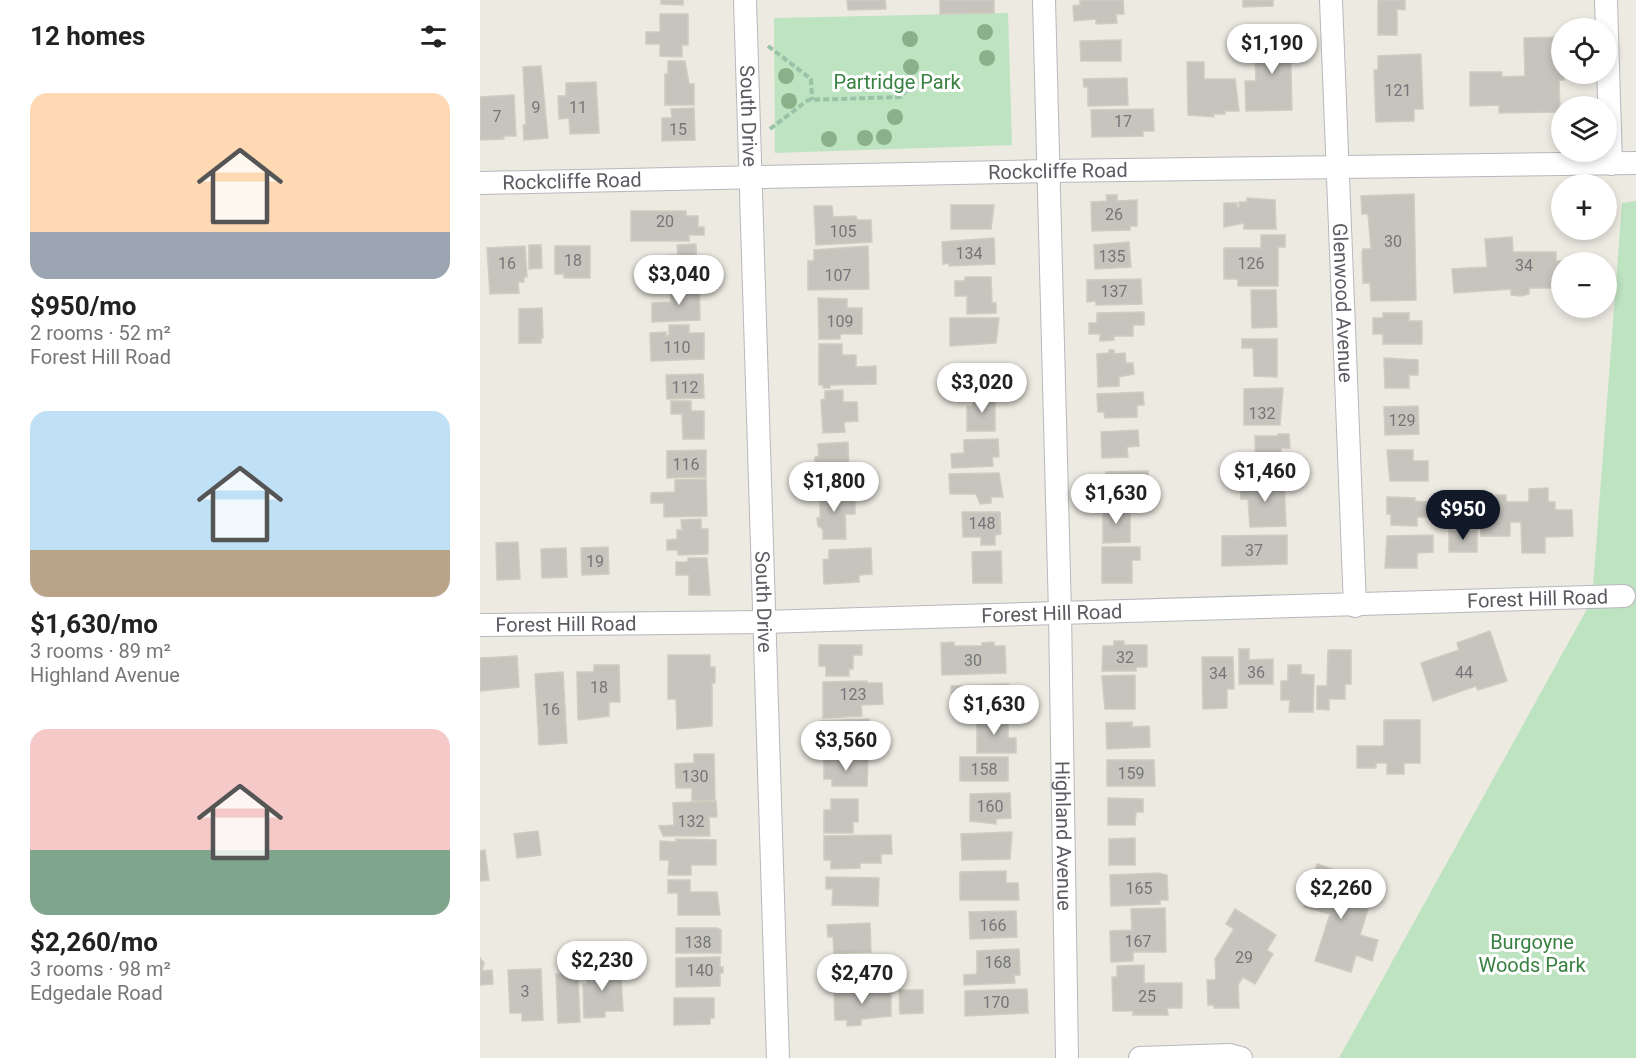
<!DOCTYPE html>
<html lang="en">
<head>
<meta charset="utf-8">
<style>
	:root { --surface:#fff; --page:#f6f6f6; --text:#222; --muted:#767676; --accent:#111827 }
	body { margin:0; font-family:Roboto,sans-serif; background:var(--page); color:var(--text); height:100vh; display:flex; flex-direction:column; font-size:22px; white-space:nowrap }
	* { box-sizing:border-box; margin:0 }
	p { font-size:20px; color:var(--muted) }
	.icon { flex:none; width:33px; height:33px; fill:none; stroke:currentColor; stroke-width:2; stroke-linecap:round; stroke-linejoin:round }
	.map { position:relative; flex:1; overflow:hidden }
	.sheet { display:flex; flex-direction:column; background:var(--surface); width:480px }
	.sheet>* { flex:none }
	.tools { position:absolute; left:1071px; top:18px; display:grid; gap:12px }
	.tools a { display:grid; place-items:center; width:66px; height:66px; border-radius:50%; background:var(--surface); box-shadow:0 3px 9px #0003; font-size:30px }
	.price { position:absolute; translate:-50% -51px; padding:0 14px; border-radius:21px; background:#fff; color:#222; font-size:20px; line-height:39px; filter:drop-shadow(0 2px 3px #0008) }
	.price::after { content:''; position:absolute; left:50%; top:36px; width:18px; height:14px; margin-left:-9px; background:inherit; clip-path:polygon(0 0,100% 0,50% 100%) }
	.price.selected { background:var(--accent); color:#fff }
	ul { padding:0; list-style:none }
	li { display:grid; align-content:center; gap:12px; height:318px; padding:0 30px }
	li span { display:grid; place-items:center; height:186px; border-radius:18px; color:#555 }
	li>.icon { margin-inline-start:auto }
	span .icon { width:108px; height:108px; fill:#fffc; stroke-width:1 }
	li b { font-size:26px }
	h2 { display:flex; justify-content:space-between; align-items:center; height:72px; padding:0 30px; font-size:26px }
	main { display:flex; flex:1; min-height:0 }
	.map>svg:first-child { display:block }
	.green { fill:#bee3c1 }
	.building { fill:#c7c4be; stroke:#d0ccc0; stroke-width:1.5 }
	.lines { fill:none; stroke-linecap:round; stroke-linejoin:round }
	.minor-casing { stroke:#b7b8bd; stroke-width:24 }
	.path { stroke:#98c3a7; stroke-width:4; stroke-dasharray:6 3; stroke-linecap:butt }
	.minor { stroke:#fff; stroke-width:22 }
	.tree { fill:#8ab089 }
	.labels { text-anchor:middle; stroke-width:6; stroke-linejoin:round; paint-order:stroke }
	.number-label { font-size:16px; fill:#757678 }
	.park-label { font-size:20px; fill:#398141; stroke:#fff }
	.street-label { font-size:20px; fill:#5a5c61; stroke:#fff }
</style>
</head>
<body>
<main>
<section class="sheet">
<h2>12 homes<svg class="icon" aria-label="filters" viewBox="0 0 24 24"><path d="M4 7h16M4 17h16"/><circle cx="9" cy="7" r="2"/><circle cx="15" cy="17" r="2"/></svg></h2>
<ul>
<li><span style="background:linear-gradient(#ffd9b3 75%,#9aa5b1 0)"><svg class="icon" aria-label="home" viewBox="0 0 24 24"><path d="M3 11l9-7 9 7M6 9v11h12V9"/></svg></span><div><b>$950/mo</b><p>2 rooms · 52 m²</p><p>Forest Hill Road</p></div></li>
<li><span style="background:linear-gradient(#bfe0f5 75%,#b9a48a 0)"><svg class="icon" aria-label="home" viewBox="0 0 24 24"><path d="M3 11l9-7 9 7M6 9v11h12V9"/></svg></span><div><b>$1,630/mo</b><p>3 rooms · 89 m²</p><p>Highland Avenue</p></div></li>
<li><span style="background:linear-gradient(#f6c9c9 65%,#7fa58c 0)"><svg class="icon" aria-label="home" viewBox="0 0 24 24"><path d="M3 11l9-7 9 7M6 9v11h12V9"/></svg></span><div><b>$2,260/mo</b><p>3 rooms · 98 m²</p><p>Edgedale Road</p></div></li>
</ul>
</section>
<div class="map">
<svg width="1156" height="1058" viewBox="0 0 1156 1058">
	<rect width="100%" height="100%" fill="#eceae1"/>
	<g class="green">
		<polygon points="528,13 532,145 295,153 294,18"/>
		<polygon points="1156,201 1156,1058 859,1058 1112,600 1142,203"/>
	</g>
	<g class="building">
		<polygon points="181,0 203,0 203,5 181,4"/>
		<polygon points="367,0 405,0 406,9 368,10"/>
		<polygon points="460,0 514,0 514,13 460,14"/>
		<polygon points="600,0 643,0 644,14 636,14 637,23 616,24 616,19 594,21 593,6 600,5"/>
		<polygon points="763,0 793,0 793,6 763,7"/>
		<polygon points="898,0 925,0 925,10 917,9 917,35 898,35"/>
		<polygon points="180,14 208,14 208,45 202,45 202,57 180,56 180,44 166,44 166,32 180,32"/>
		<polygon points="810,29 812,110 766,111 765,81 776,81 775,51 784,51 783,30"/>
		<polygon points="1082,37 1082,74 1084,74 1084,80 1079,80 1080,112 1019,113 1019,105 990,106 990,72 1022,72 1022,77 1045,76 1044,38"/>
		<polygon points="641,40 641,61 601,61 600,41"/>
		<polygon points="941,54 943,109 934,109 934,121 896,122 894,70 898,70 898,56"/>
		<polygon points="188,61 205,61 209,84 214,84 214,105 185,105 185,74 188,74"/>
		<polygon points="707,62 724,62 724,79 755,79 759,111 745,111 745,114 733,114 734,117 708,115"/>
		<polygon points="61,66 68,138 44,140 43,125 46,125 43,67"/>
		<polygon points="647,78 648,105 608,106 608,87 604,87 603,79"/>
		<polygon points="116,82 119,133 90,134 89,118 79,119 78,96 86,96 86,83"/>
		<polygon points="34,95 36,136 23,136 24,139 0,140 0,97"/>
		<polygon points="214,108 215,140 182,141 182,118 192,118 191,109"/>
		<polygon points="673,109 674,131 663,131 663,136 612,137 611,110"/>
		<polygon points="934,194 936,300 891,301 890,283 883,283 882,253 883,249 891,249 888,214 882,214 881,196"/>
		<polygon points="626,195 637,195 637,201 657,200 657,226 650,226 650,230 612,231 611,202 627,201"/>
		<polygon points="767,198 795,200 796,229 764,229 764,223 744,227 744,203 757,203 757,208 759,208 759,202 767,202"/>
		<polygon points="471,205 514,205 511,229 471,229"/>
		<polygon points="334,206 352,206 353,217 376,216 377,220 391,220 392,242 336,245"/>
		<polygon points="151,211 206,211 206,216 218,216 218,227 224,227 224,235 209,235 209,241 151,241"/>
		<polygon points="781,235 805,235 805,247 798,247 798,286 758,286 758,279 744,279 744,248 781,248"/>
		<polygon points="1032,237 1033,252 1076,252 1076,261 1089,261 1082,262 1082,278 1077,278 1077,288 1049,288 1049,294 1041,296 1031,295 1031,289 974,293 972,269 1007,267 1005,239"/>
		<polygon points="514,238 515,264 469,266 469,263 463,264 462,242"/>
		<polygon points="649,242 651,267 615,269 614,245"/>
		<polygon points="216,244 217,280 189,282 188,255 198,255 197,245"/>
		<polygon points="49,245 61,245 62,268 49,269"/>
		<polygon points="45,246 47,277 44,277 44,282 38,282 39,293 10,294 7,248"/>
		<polygon points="75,246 110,246 110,278 84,278 84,274 75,274"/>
		<polygon points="388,246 389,289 328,290 328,261 334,261 334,250"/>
		<polygon points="485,277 511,277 512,303 516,303 516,313 487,314 487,296 475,296 475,281 485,281"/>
		<polygon points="661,279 662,304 616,305 616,301 607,302 607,280"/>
		<polygon points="219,285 220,320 172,322 172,303 191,302 191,286"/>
		<polygon points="771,290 796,290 797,327 772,328"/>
		<polygon points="338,298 367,299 367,308 382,308 382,334 360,334 360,339 339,339"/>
		<polygon points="62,308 63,338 61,338 61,343 39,343 39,309"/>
		<polygon points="664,312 664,325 653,325 653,336 634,336 634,340 620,341 620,334 609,334 609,323 617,323 617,313"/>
		<polygon points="903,313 929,313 929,321 942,321 942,344 903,344 903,334 893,334 893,318 903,318"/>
		<polygon points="470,318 519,318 516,343 470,346"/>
		<polygon points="189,325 209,325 209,333 224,333 224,359 171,361 170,333 186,332 186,336 189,335"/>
		<polygon points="762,339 797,339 797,377 774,376 773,348 762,348"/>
		<polygon points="339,344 362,344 362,355 376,355 376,367 396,366 396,384 350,385 350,388 343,388 343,385 339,385"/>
		<polygon points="629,350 634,350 634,354 645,353 646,363 653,363 654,374 639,377 639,386 618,387 617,354 629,353"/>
		<polygon points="904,358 938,360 938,375 929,375 929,388 905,388"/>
		<polygon points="490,368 512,369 512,375 517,375 517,391 478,388 479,374 490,374"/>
		<polygon points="223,374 224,398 187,399 186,375"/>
		<polygon points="803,388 800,425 764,425 764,389"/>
		<polygon points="363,390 363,402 377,402 378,421 364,422 365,432 343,433 341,400 345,399 345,391"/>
		<polygon points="663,392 664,405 657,405 657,417 625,418 624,412 618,412 617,394"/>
		<polygon points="493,395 515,395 515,431 487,431 487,406 493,406"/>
		<polygon points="191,401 211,401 211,411 224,411 224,439 203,439 202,414 191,414"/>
		<polygon points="938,406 939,434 905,435 904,407"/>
		<polygon points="658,430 659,446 647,447 648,457 622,458 621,432"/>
		<polygon points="798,434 809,434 810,448 801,448 801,472 776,472 775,436 798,436"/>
		<polygon points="518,439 519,457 512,457 513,466 472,468 471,454 484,453 484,440"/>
		<polygon points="368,442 369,477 340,478 339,466 335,466 335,457 339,456 338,444"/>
		<polygon points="226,450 226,477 187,478 187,451"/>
		<polygon points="907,450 933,450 933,461 948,461 948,481 910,481"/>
		<polygon points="668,471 669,492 656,493 656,503 620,504 619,481 626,481 626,472"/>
		<polygon points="519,473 523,497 511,497 511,503 500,504 496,494 470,494 469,474"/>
		<polygon points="226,479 227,516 184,517 184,503 171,503 171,493 195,492 195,480"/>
		<polygon points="804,480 806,526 770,527 768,499 761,499 760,482"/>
		<polygon points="365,488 365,501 375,501 375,514 365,514 366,539 343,539 343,529 338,526 337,518 340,518 340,489"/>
		<polygon points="1068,488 1068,502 1075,502 1075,510 1092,510 1093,536 1065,537 1065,553 1042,553 1041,522 1030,522 1030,536 1001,536 1000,506 1016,506 1016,495 1026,495 1026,502 1049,502 1049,489"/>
		<polygon points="907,497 935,498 935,501 947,502 947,517 937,517 937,526 911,525 911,514 907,514"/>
		<polygon points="623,508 650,508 650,542 623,543"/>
		<polygon points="482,512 520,512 521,534 515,535 515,545 501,545 501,537 483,537"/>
		<polygon points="221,519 221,529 228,529 228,554 198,555 198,550 187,550 187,540 197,539 197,530 202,530 201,520"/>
		<rect x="969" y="530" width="28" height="22"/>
		<polygon points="807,535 807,564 742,566 742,536"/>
		<polygon points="953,535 953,552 937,553 937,568 905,568 907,536"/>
		<polygon points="38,542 40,579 17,580 16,543"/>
		<polygon points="128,547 129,574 102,575 101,548"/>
		<polygon points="622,547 660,547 660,560 652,560 652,583 622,583"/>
		<polygon points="86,548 87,577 62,578 61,549"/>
		<polygon points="391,548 392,574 379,575 379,582 344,584 343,560 349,559 349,550"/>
		<polygon points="521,551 522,583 493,583 492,552"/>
		<polygon points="208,558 227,558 230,595 209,595 209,575 196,575 196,562 208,562"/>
		<polygon points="1010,631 1027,681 998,690 996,686 953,701 941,663 979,650 977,643"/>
		<polygon points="634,641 644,641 644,645 667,645 667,667 656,667 656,671 622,671 623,646 634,646"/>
		<polygon points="474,642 474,646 502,646 502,643 514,642 514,646 525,646 526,673 462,675 461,643"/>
		<polygon points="339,645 382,645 382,655 373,655 373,669 369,669 369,676 346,676 346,666 339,666"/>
		<polygon points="759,649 769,649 769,660 793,659 793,684 759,684"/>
		<polygon points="848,650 871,650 871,684 865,684 865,699 849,699 849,710 837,709 837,686 847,686"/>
		<polygon points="188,655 230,655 230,667 235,667 235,683 232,683 232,726 197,729 196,699 188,699"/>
		<polygon points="37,656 39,687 0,691 0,658"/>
		<polygon points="722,657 753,657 754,689 747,689 747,708 723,709"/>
		<polygon points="114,665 139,665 140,702 129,702 129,716 98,720 97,672 114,672"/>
		<polygon points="808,665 821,665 821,674 834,675 833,712 809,712 810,700 801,700 801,681 808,681"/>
		<polygon points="83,672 87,743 59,745 55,674"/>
		<polygon points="655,675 655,709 625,709 622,676"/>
		<polygon points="387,681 387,683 402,683 403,704 381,705 382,716 343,718 343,682"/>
		<polygon points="528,684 529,710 472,713 471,686"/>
		<polygon points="497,716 528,716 528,738 536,738 536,753 497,753"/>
		<polygon points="389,719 389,746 341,747 340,721"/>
		<polygon points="904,720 940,720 940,763 924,763 924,774 907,774 907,763 896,763 896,768 877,768 877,746 904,746"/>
		<polygon points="652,722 652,727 669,726 670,747 627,749 626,723"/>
		<polygon points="214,754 234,754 235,800 212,801 212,788 196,788 195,764 214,763"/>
		<rect x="480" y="757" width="48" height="24"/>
		<polygon points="344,758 388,759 387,786 352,786 352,779 344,779"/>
		<polygon points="627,760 674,760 675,786 627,786"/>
		<polygon points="530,793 531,818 516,819 516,824 490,821 490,794"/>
		<polygon points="628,798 663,799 663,812 656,812 655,825 628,825"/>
		<polygon points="351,799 378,799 378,822 373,822 373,833 344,833 344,810 351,810"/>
		<polygon points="236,801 237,817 229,817 230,836 183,836 179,826 194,825 193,803"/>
		<polygon points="58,831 61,855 37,858 34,834"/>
		<polygon points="532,832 530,859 482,860 481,834"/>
		<polygon points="411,835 412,854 401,854 401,863 380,863 380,868 351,869 351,860 344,860 344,836"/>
		<polygon points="655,838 655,865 629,865 629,839"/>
		<polygon points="196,839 236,840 236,865 211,865 211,875 188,875 189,860 180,860 180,841 196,842"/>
		<polygon points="5,850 9,880 0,881 0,851"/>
		<polygon points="837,864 859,871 855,882 893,893 880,935 898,940 892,961 876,955 871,972 835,961 850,914 824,907"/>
		<polygon points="526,871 526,883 538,883 539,900 480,900 480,872"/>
		<polygon points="678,873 687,875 688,900 680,900 680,904 631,906 630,875"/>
		<polygon points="346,877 399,878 398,906 352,905 353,889 346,889"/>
		<polygon points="188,880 210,880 210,892 237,892 240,915 198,915 198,893 188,893"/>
		<polygon points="685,908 686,952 653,952 653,961 631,962 630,931 652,930 651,909"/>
		<polygon points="755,909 796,935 787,950 793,954 775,984 763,977 758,985 759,1008 734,1008 734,1005 728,1005 727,980 736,980 735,959 754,929 746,924"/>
		<polygon points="536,911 537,937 490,939 489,912"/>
		<polygon points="390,923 391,952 354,953 353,937 348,937 347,925"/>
		<polygon points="196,928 237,928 241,930 241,953 196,953"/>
		<polygon points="539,949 540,975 534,975 535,983 484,985 484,975 497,974 497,951"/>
		<polygon points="240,957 240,967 243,967 243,973 240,973 240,986 196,987 196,958"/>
		<polygon points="0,958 4,963 2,971 12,970 13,984 0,985"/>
		<polygon points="386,959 387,986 353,987 353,979 343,979 343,968 353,967 353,960"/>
		<polygon points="131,964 132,976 141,976 143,1011 125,1011 125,1017 104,1018 103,984 107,984 107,965"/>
		<polygon points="664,965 664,983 702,983 702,1008 687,1008 688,1015 653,1015 653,1011 633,1011 632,977 637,977 637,966"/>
		<polygon points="61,969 63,1020 42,1021 42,1013 30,1013 28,970"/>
		<polygon points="76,974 98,974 100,1022 78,1023"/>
		<polygon points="547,989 548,1013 485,1016 485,991"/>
		<polygon points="411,990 411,1016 381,1019 381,1025 367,1026 367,1020 355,1020 354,991"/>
		<polygon points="419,990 443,990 443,1013 420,1014"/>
		<polygon points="194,998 234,998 234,1018 230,1018 230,1024 194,1025"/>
	</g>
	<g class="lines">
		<g class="minor-casing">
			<g id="minor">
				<path id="s1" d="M 265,0 L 298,1058"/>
				<path id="s2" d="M 564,0 L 580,613 L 587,1058"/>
				<path id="s3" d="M 851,0 L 875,606"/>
				<polyline points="1126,0 1131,164"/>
				<path id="s4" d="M 0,183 L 570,171 L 1156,163"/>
				<path id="s5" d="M 0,625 L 283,622 L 1144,596"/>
				<polyline points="660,1058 750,1055 761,1058"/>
			</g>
		</g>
		<g class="path">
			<polyline points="288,46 331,79 332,100"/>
			<polyline points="290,129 328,100 420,97 428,89"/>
		</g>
		<use href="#minor" class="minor"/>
	</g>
	<g class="tree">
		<circle cx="505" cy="32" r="8"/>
		<circle cx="430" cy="39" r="8"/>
		<circle cx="507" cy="58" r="8"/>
		<circle cx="431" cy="67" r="8"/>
		<circle cx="306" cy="76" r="8"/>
		<circle cx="309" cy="101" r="8"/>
		<circle cx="415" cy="117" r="8"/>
		<circle cx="404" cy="137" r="8"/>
		<circle cx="385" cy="138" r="8"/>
		<circle cx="349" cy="139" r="8"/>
	</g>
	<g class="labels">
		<g class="number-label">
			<text x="918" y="96">121</text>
			<text x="56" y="113">9</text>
			<text x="98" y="113">11</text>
			<text x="17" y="122">7</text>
			<text x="643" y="127">17</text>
			<text x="198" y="135">15</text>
			<text x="634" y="220">26</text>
			<text x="185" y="227">20</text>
			<text x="363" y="237">105</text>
			<text x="913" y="247">30</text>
			<text x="489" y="259">134</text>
			<text x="632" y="262">135</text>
			<text x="93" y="266">18</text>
			<text x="27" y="269">16</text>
			<text x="771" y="269">126</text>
			<text x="1044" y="271">34</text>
			<text x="358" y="281">107</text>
			<text x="634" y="297">137</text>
			<text x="360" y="327">109</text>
			<text x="197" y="353">110</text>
			<text x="205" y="393">112</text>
			<text x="782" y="419">132</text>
			<text x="922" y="426">129</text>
			<text x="206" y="470">116</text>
			<text x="502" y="529">148</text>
			<text x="774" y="556">37</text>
			<text x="115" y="567">19</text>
			<text x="645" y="663">32</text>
			<text x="493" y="666">30</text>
			<text x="776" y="678">36</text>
			<text x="984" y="678">44</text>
			<text x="738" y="679">34</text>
			<text x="119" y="693">18</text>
			<text x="373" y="700">123</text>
			<text x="71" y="715">16</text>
			<text x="504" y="775">158</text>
			<text x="651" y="779">159</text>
			<text x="215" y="782">130</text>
			<text x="510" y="812">160</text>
			<text x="211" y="827">132</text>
			<text x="659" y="894">165</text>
			<text x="513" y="931">166</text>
			<text x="658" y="947">167</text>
			<text x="218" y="948">138</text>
			<text x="764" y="963">29</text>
			<text x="518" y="968">168</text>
			<text x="220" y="976">140</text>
			<text x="45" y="997">3</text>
			<text x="667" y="1002">25</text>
			<text x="516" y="1008">170</text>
		</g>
		<g class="park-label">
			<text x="417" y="89">Partridge Park</text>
			<text x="1052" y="949">Burgoyne<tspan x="1052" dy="23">Woods Park</tspan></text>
		</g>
		<g class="street-label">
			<text dy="7" stroke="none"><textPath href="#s1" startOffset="116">South Drive</textPath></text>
			<text dy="7" stroke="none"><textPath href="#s4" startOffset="578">Rockcliffe Road</textPath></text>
			<text dy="7" stroke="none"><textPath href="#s4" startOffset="92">Rockcliffe Road</textPath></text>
			<text dy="7" stroke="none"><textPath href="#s3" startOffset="303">Glenwood Avenue</textPath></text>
			<text dy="7" stroke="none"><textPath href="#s5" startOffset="1058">Forest Hill Road</textPath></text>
			<text dy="7" stroke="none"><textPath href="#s1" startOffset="602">South Drive</textPath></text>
			<text dy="7" stroke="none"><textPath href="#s5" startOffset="572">Forest Hill Road</textPath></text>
			<text dy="7" stroke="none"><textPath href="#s5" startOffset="86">Forest Hill Road</textPath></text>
			<text dy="7" stroke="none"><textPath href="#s2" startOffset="836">Highland Avenue</textPath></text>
		</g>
	</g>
</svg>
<div class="tools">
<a><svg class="icon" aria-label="locate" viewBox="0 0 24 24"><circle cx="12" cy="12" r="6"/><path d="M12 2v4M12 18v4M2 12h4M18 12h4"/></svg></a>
<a><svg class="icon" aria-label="layers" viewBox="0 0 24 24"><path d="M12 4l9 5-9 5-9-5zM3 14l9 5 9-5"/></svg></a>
<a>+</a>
<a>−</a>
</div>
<b class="price" style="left:792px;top:75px">$1,190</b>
<b class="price" style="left:199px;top:306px">$3,040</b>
<b class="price" style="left:502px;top:414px">$3,020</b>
<b class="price" style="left:785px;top:503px">$1,460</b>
<b class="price" style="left:354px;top:513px">$1,800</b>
<b class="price" style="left:636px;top:525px">$1,630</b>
<b class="price selected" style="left:983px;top:541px">$950</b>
<b class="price" style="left:514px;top:736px">$1,630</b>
<b class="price" style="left:366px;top:772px">$3,560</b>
<b class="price" style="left:861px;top:920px">$2,260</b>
<b class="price" style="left:122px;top:992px">$2,230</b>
<b class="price" style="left:382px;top:1005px">$2,470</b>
</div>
</main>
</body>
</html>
